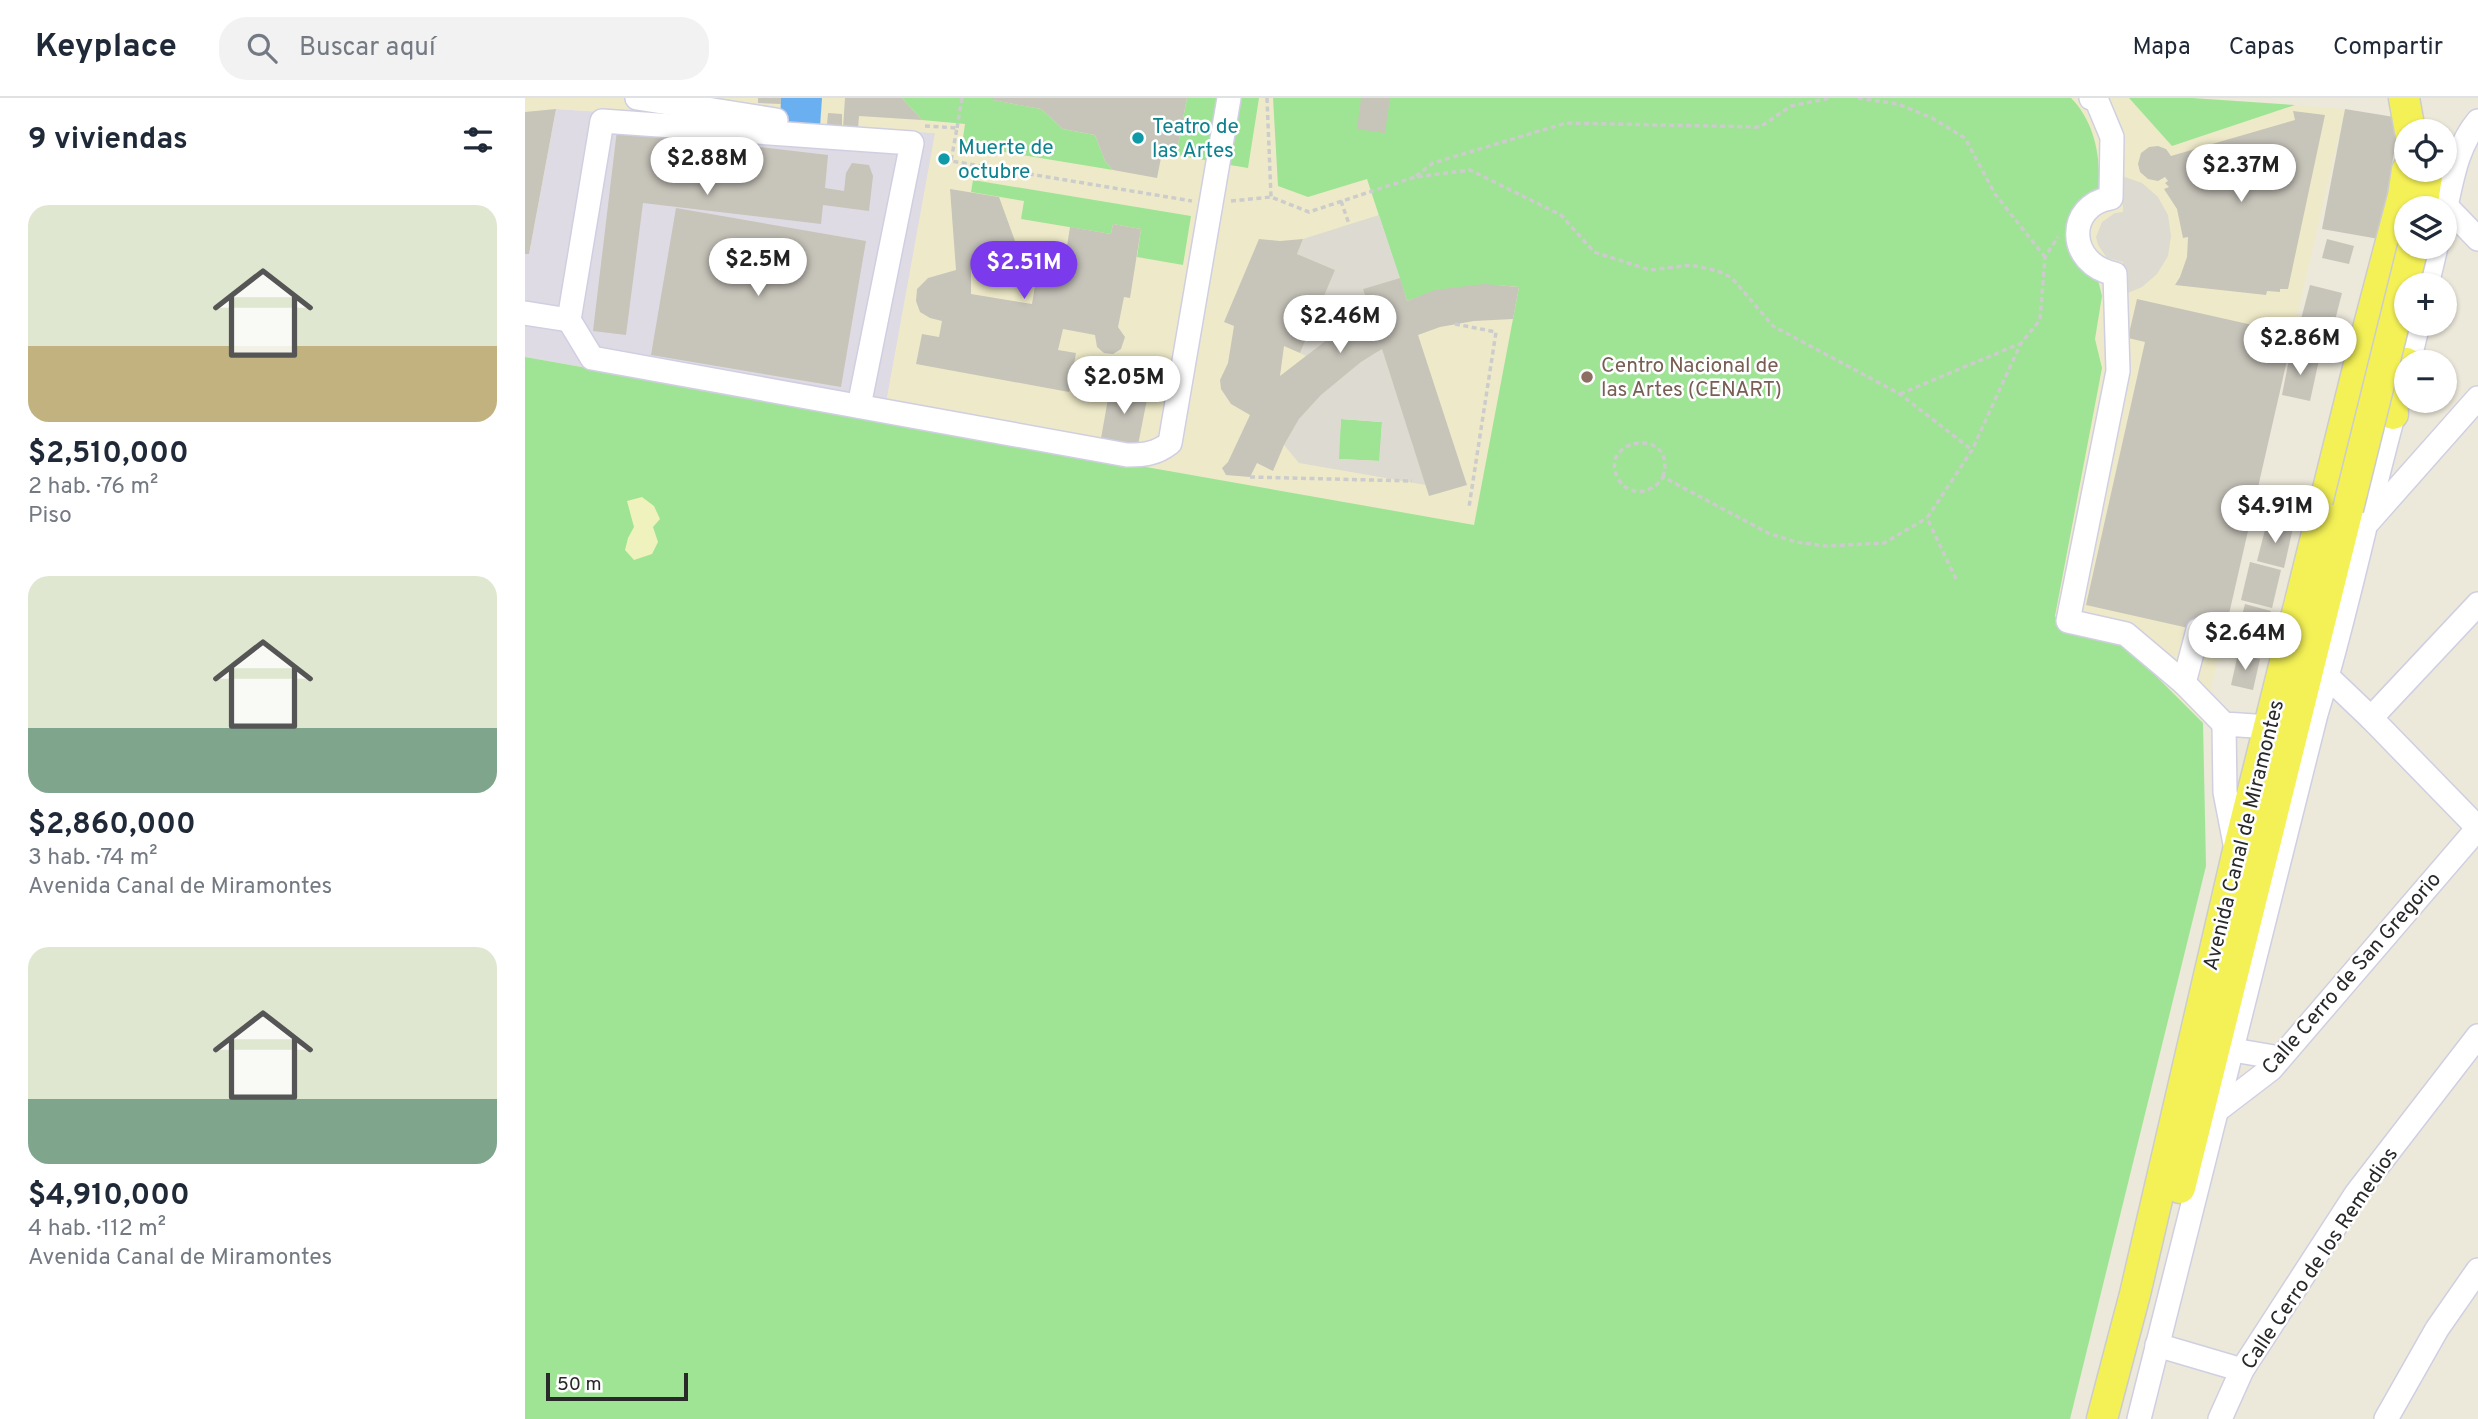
<!DOCTYPE html>
<html lang="es">
<head>
<meta charset="utf-8">
<style>
	:root { --surface:#fff; --page:#f2f2f3; --text:#1f2937; --muted:#747a83; --line:#e0e1e3; --accent:#7c3aed }
	body { margin:0; font-family:Overpass,sans-serif; background:var(--page); color:var(--text); height:100vh; display:flex; flex-direction:column; font-size:26px; white-space:nowrap }
	* { box-sizing:border-box; margin:0 }
	p { font-size:23px; color:var(--muted) }
	.icon { flex:none; width:38px; height:38px; fill:none; stroke:currentColor; stroke-width:2; stroke-linecap:round; stroke-linejoin:round }
	.map { position:relative; flex:1; overflow:hidden }
	.panel { display:flex; flex-direction:column; background:var(--surface); width:525px }
	.panel>* { flex:none }
	.buttons { position:absolute; left:1869px; top:21px; display:grid; gap:14px }
	.buttons a { display:grid; place-items:center; width:63px; height:63px; border-radius:50%; background:var(--surface); box-shadow:0 2px 5px #0004; font-size:35px }
	.scale { position:absolute; left:21px; bottom:18px; width:142px; box-sizing:border-box; padding-left:7px; border:4px solid #292929; border-top:0; font-size:19px; line-height:24px; white-space:nowrap; color:#292929; -webkit-text-stroke:5px #fff; paint-order:stroke }
	.price { position:absolute; translate:-50% -60px; padding:0 16px; border-radius:24px; background:#fff; color:#222; font-size:23px; line-height:46px; filter:drop-shadow(0 2px 4px #0008) }
	.price::after { content:''; position:absolute; left:50%; top:42px; width:21px; height:16px; margin-left:-10px; background:inherit; clip-path:polygon(0 0,100% 0,50% 100%) }
	.price.active { background:var(--accent); color:#fff }
	ul { padding:0; list-style:none }
	li { display:grid; align-content:center; gap:14px; height:371px; padding:0 28px }
	li span { display:grid; place-items:center; height:217px; border-radius:21px; color:#555 }
	li>.icon { margin-inline-start:auto }
	span .icon { width:126px; height:126px; fill:#fffc; stroke-width:1 }
	li b { font-size:30px }
	h2 { display:flex; justify-content:space-between; align-items:center; height:84px; padding:0 28px; font-size:30px }
	header { display:flex; align-items:center; gap:42px; box-sizing:border-box; height:98px; padding:0 35px; background:var(--surface); border-bottom:2px solid var(--line) }
	header strong { font-size:33px }
	nav { display:flex; gap:38px; margin-inline-start:auto; font-size:24px }
	.search { width:490px; height:63px; background:var(--page); display:flex; align-items:center; gap:18px; box-sizing:border-box; padding:0 24px; border-radius:28px; color:var(--muted); font-size:26px }
	main { display:flex; flex:1; min-height:0 }
	.map>svg:first-child { display:block }
	.industrial { fill:#dfdbe4 }
	.education { fill:#eeeac9 }
	.green { fill:#9fe495 }
	.sand { fill:#eff2bc }
	.plaza { fill:#dcdad1; fill-rule:evenodd }
	.water { fill:#6ab0f1 }
	.building { fill:#c7c4ba }
	.lines { fill:none; stroke-linecap:round; stroke-linejoin:round }
	.minor-casing { stroke:#d0cfe2; stroke-width:26 }
	.major-casing { stroke:#ccc; stroke-width:33 }
	.path { stroke:#ccc; stroke-width:3.5; stroke-dasharray:5 3.5; stroke-linecap:butt }
	.minor { stroke:#fff; stroke-width:23 }
	.major { stroke:#f4f157; stroke-width:30 }
	.major-bridge-casing { stroke:#ccc; stroke-width:33; stroke-linecap:butt }
	.major-bridge { stroke:#f4f157; stroke-width:30 }
	.culture-dot { fill:#0f9aa8; stroke:#fff; stroke-width:2.5 }
	.education-dot { fill:#8d6e63; stroke:#fff; stroke-width:2.5 }
	.labels { text-anchor:middle; stroke-width:5; stroke-linejoin:round; paint-order:stroke }
	.culture-label { font-size:21px; fill:#0d838f; stroke:#fff; text-anchor:start }
	.education-label { font-size:21px; fill:#785e54; stroke:#fff; text-anchor:start }
	.street-label { font-size:21px; fill:#292929; stroke:#fff }
</style>
</head>
<body>
<header>
<strong>Keyplace</strong>
<div class="search"><svg class="icon" aria-label="search" viewBox="0 0 24 24"><circle cx="10" cy="10" r="6"/><path d="M15 15l6 6"/></svg>Buscar aquí</div>
<nav><a>Mapa</a><a>Capas</a><a>Compartir</a></nav>
</header>
<main>
<section class="panel">
<h2>9 viviendas<svg class="icon" aria-label="filters" viewBox="0 0 24 24"><path d="M4 7h16M4 17h16"/><circle cx="9" cy="7" r="2"/><circle cx="15" cy="17" r="2"/></svg></h2>
<ul>
<li><span style="background:linear-gradient(#dfe7d0 65%,#c2b280 0)"><svg class="icon" aria-label="home" viewBox="0 0 24 24"><path d="M3 11l9-7 9 7M6 9v11h12V9"/></svg></span><div><b>$2,510,000</b><p>2 hab. · 76 m²</p><p>Piso</p></div></li>
<li><span style="background:linear-gradient(#dfe7d0 70%,#7fa58c 0)"><svg class="icon" aria-label="home" viewBox="0 0 24 24"><path d="M3 11l9-7 9 7M6 9v11h12V9"/></svg></span><div><b>$2,860,000</b><p>3 hab. · 74 m²</p><p>Avenida Canal de Miramontes</p></div></li>
<li><span style="background:linear-gradient(#dfe7d0 70%,#7fa58c 0)"><svg class="icon" aria-label="home" viewBox="0 0 24 24"><path d="M3 11l9-7 9 7M6 9v11h12V9"/></svg></span><div><b>$4,910,000</b><p>4 hab. · 112 m²</p><p>Avenida Canal de Miramontes</p></div></li>
</ul>
</section>
<div class="map">
<svg width="1953" height="1321" viewBox="0 0 1953 1321">
	<rect width="100%" height="100%" fill="#ece8da"/>
	<polygon class="industrial" points="31,11 411,35 358,322 0,259 0,156 4,156"/>
	<polygon class="education" points="0,0 1667,0 1820,11 1678,625 1596,543 358,322 410,35 31,11 4,156 0,156"/>
	<g class="green">
		<polygon points="377,0 468,0 468,2 516,11 538,31 570,37 580,63 588,72 437,47 440,26 397,22"/>
		<polygon points="662,0 697,0 685,63 651,57"/>
		<polygon points="716,0 734,0 723,70 705,67"/>
		<path d="M 748,0 L 1546,0 C 1570,24 1577,62 1573,95 L 1555,108 L 1577,198 L 1570,241 L 1577,270 L 1530,518 L 1538,533 L 1596,543 L 1678,625 L 1681,768 L 1545,1321 L 0,1321 L 0,259 L 949,427 L 994,189 C 953,185 921,189 882,203 L 842,81 L 783,99 L 753,88 Z"/>
		<polygon points="1604,0 1667,0 1770,7 1647,48"/>
		<polygon points="448,82 666,118 658,167 612,159 616,131 588,126 586,136 496,121 499,103 446,94"/>
		<polygon points="816,321 857,324 855,363 813,361"/>
	</g>
	<polygon class="sand" points="117,399 129,408 135,421 128,429 133,444 127,456 109,462 100,452 103,440 109,429 102,403"/>
	<g class="plaza">
		<polygon points="1597,78 1617,85 1633,99 1643,117 1646,138 1643,158 1632,176 1617,189 1598,197 1598,164 1582,160 1573,147 1571,139 1577,124 1590,115 1598,114"/>
		<polygon points="854,117 875,180 838,191 846,216 803,241 781,258 775,255 810,172 772,156 778,141"/>
		<path d="M 857,251 L 901,387 L 774,365 L 759,347 L 774,321 L 796,297 L 836,264 ZM 816,321 L 857,324 L 854,363 L 814,361 Z"/>
	</g>
	<polygon class="water" points="256,0 297,0 295,29 255,25"/>
	<g class="building">
		<polygon points="233,0 256,0 256,6 233,5"/>
		<polygon points="320,0 377,0 397,22 334,18 333,31 318,30"/>
		<polygon points="468,0 662,0 651,57 637,55 632,80 588,72 580,63 570,37 538,31 516,11 467,2"/>
		<polygon points="836,0 865,0 860,35 832,31"/>
		<polygon points="31,11 4,156 0,156 0,14"/>
		<polygon points="1820,11 1875,20 1854,141 1797,131"/>
		<polygon points="1768,13 1800,17 1763,191 1755,191 1755,194 1742,193 1741,197 1650,187 1655,179 1662,159 1663,139 1658,140 1652,111 1639,91 1644,89 1640,85 1643,83 1640,79 1633,83 1623,81 1615,74 1613,66 1616,55 1624,49 1633,48 1641,51 1646,58 1770,22"/>
		<polygon points="303,15 317,16 317,28 302,27"/>
		<polygon points="92,32 303,57 300,90 319,93 321,75 327,65 344,67 348,78 344,113 298,107 296,126 118,105 101,237 68,233"/>
		<polygon points="425,91 474,99 494,154 446,168 446,196 507,206 511,182 536,186 545,129 586,136 588,126 616,131 605,200 599,199 593,229 600,239 596,251 588,256 579,255 572,249 570,237 538,231 533,252 551,255 544,294 391,266 397,236 414,239 417,223 405,220 395,214 391,203 392,191 403,180 431,172"/>
		<polygon points="151,110 341,143 316,289 126,257"/>
		<polygon points="734,141 755,143 778,141 772,156 810,172 775,255 759,248 755,278 803,241 846,216 838,191 875,180 882,203 910,192 959,186 994,189 988,221 949,223 915,229 893,237 942,387 904,398 857,251 836,264 796,297 774,321 759,347 748,373 732,365 725,379 701,377 697,370 703,364 725,317 706,306 696,291 695,282 703,265 709,228 699,224"/>
		<polygon points="1802,141 1829,148 1824,166 1797,160"/>
		<polygon points="1785,187 1817,195 1807,234 1775,225"/>
		<polygon points="1612,201 1768,236 1699,538 1561,507 1620,244 1603,240"/>
		<polygon points="802,228 805,237 793,241 790,232"/>
		<polygon points="1765,256 1794,262 1785,303 1757,297"/>
		<polygon points="585,290 623,296 613,347 576,340"/>
		<polygon points="1742,424 1768,430 1759,470 1732,463"/>
		<polygon points="1725,464 1756,472 1747,510 1716,502"/>
		<polygon points="1720,506 1746,513 1736,550 1710,544"/>
		<polygon points="1713,556 1735,561 1728,592 1706,587"/>
	</g>
	<g class="lines">
		<g class="minor-casing">
			<g id="minor">
				<polyline points="112,0 251,22"/>
				<path d="M 1566,0 L 1572,3 L 1587,39 L 1586,100 C 1541,107 1541,166 1590,176 L 1593,273 L 1543,523 L 1601,536 L 1659,585"/>
				<polyline points="1921,108 1953,141"/>
				<path d="M 1920,113 C 1927,81 1932,48 1953,23"/>
				<polyline points="1902,187 1911,149"/>
				<polyline points="0,215 44,222 77,23 387,45 334,308"/>
				<path d="M 44,222 L 67,260 L 602,357 C 619,357 631,356 645,345 L 704,0"/>
				<polyline points="1884,264 1893,226"/>
				<polyline points="1844,423 1953,300"/>
				<polyline points="1673,532 1659,585 1699,626 1745,629"/>
				<polyline points="1803,579 1846,620 1953,730"/>
				<polyline points="1846,620 1953,506"/>
				<polyline points="1699,626 1700,694 1711,751"/>
				<polyline points="1708,952 1755,960"/>
				<polyline points="1691,1013 1746,971 1953,730"/>
				<polyline points="1632,1247 1717,1272"/>
				<path d="M 1614,1321 L 1791,616 C 1826,503 1847,386 1881,272"/>
				<polyline points="1695,1321 1717,1272 1831,1096 1953,938"/>
				<polyline points="1861,1321 1912,1231 1953,1172"/>
			</g>
		</g>
		<g class="major-casing">
			<g id="major">
				<polyline points="1879,0 1885,33"/>
				<polyline points="1897,110 1903,72"/>
				<path d="M 1840,257 C 1849,274 1866,277 1881,265"/>
				<path d="M 1831,291 C 1850,283 1868,294 1868,316"/>
				<polyline points="1655,1090 1823,411"/>
				<polyline points="1577,1321 1610,1196 1712,757 1839,246 1878,98 1882,72"/>
			</g>
		</g>
		<g class="path">
			<polyline points="742,0 746,99"/>
			<polyline points="1333,0 1373,6 1407,20 1440,40 1470,96 1520,159"/>
			<polyline points="400,28 432,30 426,63 667,103"/>
			<polyline points="432,30 437,0"/>
			<polyline points="891,78 908,65 1041,25 1235,29 1266,8 1305,0"/>
			<polyline points="706,103 746,99 784,114 890,79 945,72 1036,117 1069,154 1125,172 1166,167 1193,173 1207,180 1248,228 1375,296 1447,352"/>
			<polyline points="816,103 824,126"/>
			<polyline points="930,226 971,234 944,409"/>
			<polyline points="1375,296 1494,246"/>
			<polyline points="725,379 887,383"/>
			<path d="M 1138,379 C 1153,326 1069,341 1094,382 C 1105,400 1129,395 1138,379 L 1243,435 L 1271,444 L 1301,448 L 1359,445 L 1402,420"/>
			<polyline points="1431,481 1402,420 1447,352 1496,245 1515,222 1520,159 1533,139"/>
		</g>
		<use href="#minor" class="minor"/>
		<use href="#major" class="major"/>
		<g class="major-bridge-casing">
			<polyline id="major-bridge" points="1823,411 1888,149"/>
		</g>
		<use href="#major-bridge" class="major-bridge"/>
	</g>
	<g class="culture-dot">
		<circle cx="613" cy="40" r="7"/>
		<circle cx="419" cy="61" r="7"/>
	</g>
	<circle class="education-dot" cx="1062" cy="279" r="7"/>
	<g class="labels">
		<g class="culture-label">
			<text x="627" y="35">Teatro de<tspan x="627" dy="24">las Artes</tspan></text>
			<text x="433" y="56">Muerte de<tspan x="433" dy="24">octubre</tspan></text>
		</g>
		<g class="education-label">
			<text x="1076" y="274">Centro Nacional de<tspan x="1076" dy="24">las Artes (CENART)</tspan></text>
		</g>
		<g class="street-label">
			<text transform="translate(1718 737) rotate(-76)" y="7">Avenida Canal de Miramontes</text>
			<text transform="translate(1826 875) rotate(-49)" y="7">Calle Cerro de San Gregorio</text>
			<text transform="translate(1794 1160) rotate(-56)" y="7">Calle Cerro de los Remedios</text>
		</g>
	</g>
</svg>
<div class="buttons">
<a><svg class="icon" aria-label="locate" viewBox="0 0 24 24"><circle cx="12" cy="12" r="6"/><path d="M12 2v4M12 18v4M2 12h4M18 12h4"/></svg></a>
<a><svg class="icon" aria-label="layers" viewBox="0 0 24 24"><path d="M12 4l9 5-9 5-9-5zM3 14l9 5 9-5"/></svg></a>
<a>+</a>
<a>−</a>
</div>
<div class="scale">50 m</div>
<b class="price" style="left:182px;top:99px">$2.88M</b>
<b class="price" style="left:1716px;top:106px">$2.37M</b>
<b class="price" style="left:233px;top:200px">$2.5M</b>
<b class="price active" style="left:499px;top:203px">$2.51M</b>
<b class="price" style="left:815px;top:257px">$2.46M</b>
<b class="price" style="left:1775px;top:279px">$2.86M</b>
<b class="price" style="left:599px;top:318px">$2.05M</b>
<b class="price" style="left:1750px;top:447px">$4.91M</b>
<b class="price" style="left:1720px;top:574px">$2.64M</b>
</div>
</main>
</body>
</html>
